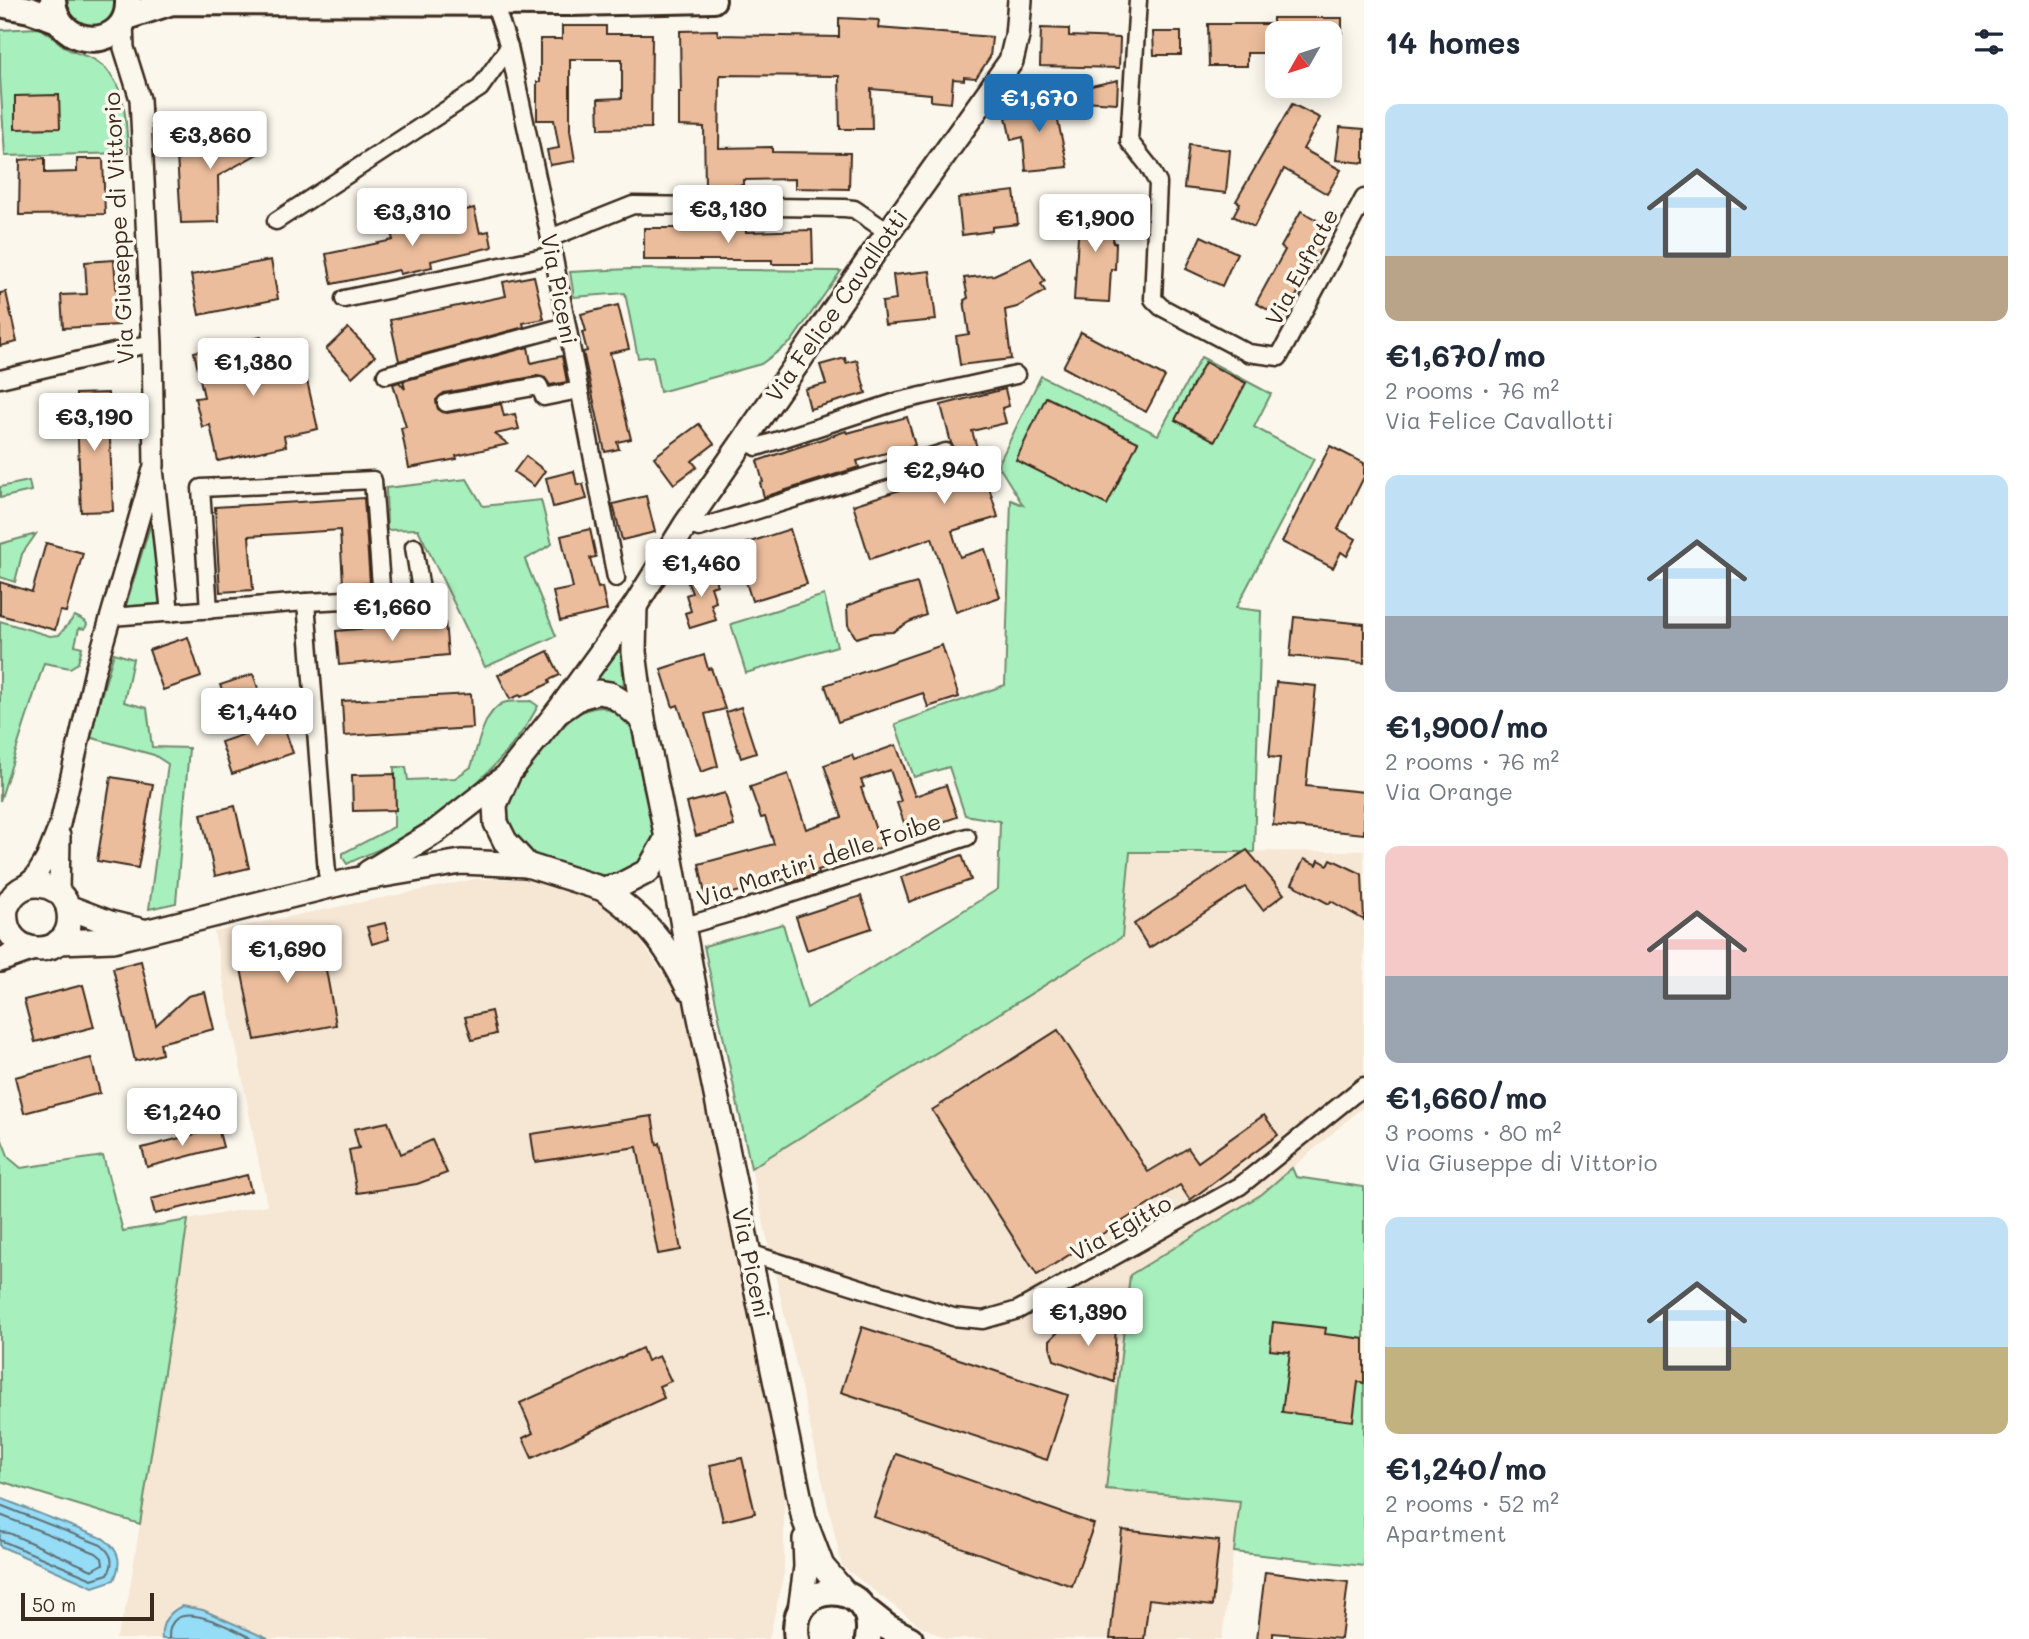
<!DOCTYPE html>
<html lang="en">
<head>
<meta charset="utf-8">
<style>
	:root { --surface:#fff; --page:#f6f6f7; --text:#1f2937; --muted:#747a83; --accent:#1f6fb2 }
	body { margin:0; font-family:Mali,sans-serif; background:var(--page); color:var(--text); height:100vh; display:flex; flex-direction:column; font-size:26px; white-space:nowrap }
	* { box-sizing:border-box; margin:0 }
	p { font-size:23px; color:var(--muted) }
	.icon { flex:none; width:38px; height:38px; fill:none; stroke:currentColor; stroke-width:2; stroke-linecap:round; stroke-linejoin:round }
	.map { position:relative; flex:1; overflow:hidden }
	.drawer { display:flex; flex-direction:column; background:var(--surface); width:665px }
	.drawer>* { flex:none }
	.needle { width:46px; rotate:231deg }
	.fabs { position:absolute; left:1265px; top:21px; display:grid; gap:14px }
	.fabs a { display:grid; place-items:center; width:77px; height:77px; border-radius:14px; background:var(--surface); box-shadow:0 4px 18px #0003; font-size:35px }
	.scale { position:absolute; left:21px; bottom:18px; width:133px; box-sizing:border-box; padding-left:7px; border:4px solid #3b2a1e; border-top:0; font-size:19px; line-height:24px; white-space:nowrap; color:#3b2a1e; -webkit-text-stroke:5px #fbf7ec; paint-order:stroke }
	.price { position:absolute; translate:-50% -60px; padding:0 16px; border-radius:7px; background:#fff; color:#222; font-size:23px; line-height:46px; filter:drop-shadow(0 2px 4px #0008) }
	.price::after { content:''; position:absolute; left:50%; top:42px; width:21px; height:16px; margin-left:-10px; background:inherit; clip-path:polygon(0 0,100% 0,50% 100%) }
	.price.on { background:var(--accent); color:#fff }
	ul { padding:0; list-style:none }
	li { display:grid; align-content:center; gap:14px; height:371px; padding:0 21px }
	li span { display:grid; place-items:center; height:217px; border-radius:14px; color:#555 }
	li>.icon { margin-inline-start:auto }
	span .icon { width:126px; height:126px; fill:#fffc; stroke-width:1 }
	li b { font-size:30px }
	h2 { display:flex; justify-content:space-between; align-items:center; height:84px; padding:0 21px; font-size:30px }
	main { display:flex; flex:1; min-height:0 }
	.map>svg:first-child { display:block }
	.built { fill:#f6e6d4 }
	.green { fill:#a7efbd; stroke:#718c6e; stroke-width:2 }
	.water { fill:#95dcf7; stroke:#7195a0; stroke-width:2 }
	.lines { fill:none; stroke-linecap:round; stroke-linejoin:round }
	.shore { stroke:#5f7175; stroke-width:2 }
	.building { fill:#ecbd9c; stroke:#3b2a1e; stroke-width:2 }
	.minor-casing { stroke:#3b2a1e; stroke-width:21 }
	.tertiary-casing { stroke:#3b2a1e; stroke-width:24 }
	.secondary-casing { stroke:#3b2a1e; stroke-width:28 }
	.primary-casing { stroke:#3b2a1e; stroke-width:30 }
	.minor { stroke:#fbf7ec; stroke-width:16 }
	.tertiary { stroke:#fbf7ec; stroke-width:19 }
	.secondary { stroke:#fbf7ec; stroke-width:23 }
	.primary { stroke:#fbf7ec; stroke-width:24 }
	.labels { text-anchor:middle; stroke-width:7; stroke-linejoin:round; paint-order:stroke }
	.street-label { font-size:23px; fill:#3b2a1e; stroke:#fbf7ec }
</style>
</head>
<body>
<main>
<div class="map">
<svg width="1364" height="1639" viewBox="0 0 1364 1639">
	<rect width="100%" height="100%" fill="#fbf7ec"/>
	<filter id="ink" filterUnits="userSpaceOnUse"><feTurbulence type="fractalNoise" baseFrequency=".0143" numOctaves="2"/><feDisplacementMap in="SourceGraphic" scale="14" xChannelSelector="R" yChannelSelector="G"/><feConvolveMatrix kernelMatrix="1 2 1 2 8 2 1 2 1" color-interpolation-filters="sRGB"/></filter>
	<g filter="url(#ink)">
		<g class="built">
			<polygon points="1364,851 1364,1106 1262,1194 1130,1276 1240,1501 1222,1639 946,1639 919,1625 842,1566 751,1168 1122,937 1130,852"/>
			<polygon points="476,879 535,879 583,890 634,931 682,1001 784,1490 784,1573 769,1639 116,1639 128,1600 188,1220 267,1205 214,932"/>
		</g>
		<g class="green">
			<path d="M 65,0 L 117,0 C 113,38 71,35 65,0 Z"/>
			<path d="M 37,28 C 49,30 57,43 68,49 C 76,54 86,55 93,59 C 127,78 126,119 128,153 L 5,156 L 0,77 L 0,30 Z"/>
			<polygon points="629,269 841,271 791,342 761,364 660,392 653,356 638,358 625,293 574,297 570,272"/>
			<polygon points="1201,357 1271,394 1254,427 1314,459 1236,608 1261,611 1254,852 1130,852 1122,937 751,1168 704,946 783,924 807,1008 998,889 1000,821 965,815 949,767 914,777 895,724 1005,685 1011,500 1023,505 998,465 1041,376 1158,435"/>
			<polygon points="467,479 483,506 541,500 552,544 525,560 556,636 485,667 418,529 387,530 386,488"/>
			<polygon points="29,481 31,491 0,498 0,487"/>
			<polygon points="154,513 165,610 124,612"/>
			<polygon points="36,534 22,554 15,582 0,577 0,544"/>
			<polygon points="824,595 837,646 746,673 731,624"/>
			<polygon points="75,616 85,621 87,624 85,629 79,628 75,645 82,647 78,663 70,668 44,663 0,801 0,621 50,636 59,635"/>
			<polygon points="615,649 621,653 624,685 592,679"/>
			<polygon points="114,653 133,659 124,702 147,708 152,747 189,748 176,903 149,909 168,764 154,755 89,737"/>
			<path d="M 531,701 L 538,706 C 509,761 454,807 401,838 C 384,848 365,855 347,864 L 343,858 L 343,853 L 394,827 L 394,767 L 406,767 L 408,780 L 455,778 L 471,767 C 478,748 482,713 503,703 C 511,700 523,702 531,701 Z"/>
			<path d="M 602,707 L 619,714 L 632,728 L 654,835 C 650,864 620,878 594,875 C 584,874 573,868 563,865 C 554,862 541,860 533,855 C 517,845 504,824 507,806 C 510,785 528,768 541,753 C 559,732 572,708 602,707 Z"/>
			<polygon points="0,1135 9,1158 21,1168 103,1156 123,1231 188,1220 140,1524 0,1481"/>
			<polygon points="1292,1168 1296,1177 1364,1187 1364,1566 1234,1552 1240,1501 1106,1489 1130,1275 1262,1194"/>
		</g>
		<g class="water">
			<path d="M 0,1498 L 104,1539 C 120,1551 122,1562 114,1580 L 93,1587 L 0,1546 Z"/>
			<path d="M 182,1606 L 203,1610 L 268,1639 L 162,1639 C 160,1623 168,1613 182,1606 Z"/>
		</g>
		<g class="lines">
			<g class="shore">
				<path d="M 0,1505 L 101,1545 C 111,1553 115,1561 108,1574 L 92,1579 L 0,1540"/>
				<polyline points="0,1515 96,1553 102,1558 103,1564 92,1570 9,1533 0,1532"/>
				<path d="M 169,1639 C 167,1592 231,1628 253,1639"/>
			</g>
		</g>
		<g class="building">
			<polygon points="839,18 879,20 878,28 992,37 990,57 976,78 964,77 964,80 953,79 951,103 931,101 931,94 871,89 872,129 840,129 839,76 720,75 719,148 772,147 772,152 850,153 849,189 795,188 795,179 743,180 743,185 705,186 704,127 679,126 679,92 681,92 680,31 717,30 718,35 839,37"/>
			<polygon points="1273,18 1342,18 1342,33 1278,33 1278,53 1247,53 1247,66 1209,66 1208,24 1273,24"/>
			<polygon points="562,26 606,26 606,34 652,34 651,128 599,129 598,99 622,98 622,59 570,59 570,130 575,161 550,165 547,150 559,148 554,120 537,120 537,82 540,82 540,39 562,39"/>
			<polygon points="1041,28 1069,29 1069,36 1120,38 1119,68 1040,66"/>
			<polygon points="1153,32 1181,32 1181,55 1154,55"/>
			<polygon points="1118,80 1117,103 1082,101 1082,88"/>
			<polygon points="1052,94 1068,167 1026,171 1023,137 1011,140 1006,117 1023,114 1020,101"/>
			<polygon points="59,95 60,128 15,129 15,96"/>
			<polygon points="1292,104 1320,118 1303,149 1341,170 1327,194 1284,169 1254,227 1233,216 1240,203 1236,201"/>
			<polygon points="240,119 259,153 218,176 219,222 181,223 177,155"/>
			<polygon points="1340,127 1364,129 1364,163 1336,160"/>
			<polygon points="1189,145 1230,150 1226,193 1184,188"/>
			<polygon points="45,158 45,173 77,172 77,159 103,159 105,214 19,215 20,160"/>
			<polygon points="1014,191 1018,224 992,227 992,231 962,235 958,198"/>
			<polygon points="1080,205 1115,208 1113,243 1116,243 1115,269 1111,269 1109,302 1074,300"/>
			<polygon points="474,208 480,233 489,231 492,247 431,261 432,267 400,274 399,270 332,284 326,254 393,240 390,229"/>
			<polygon points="1301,211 1320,222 1318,226 1325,230 1322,235 1324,236 1320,243 1323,245 1284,319 1256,303 1285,250 1281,247"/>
			<polygon points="644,228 746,228 746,232 812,230 813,264 772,264 772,260 644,260"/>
			<polygon points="1201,236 1237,253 1222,286 1186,269"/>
			<polygon points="1031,258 1045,281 1041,284 1045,291 1017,307 1005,310 1011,359 960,365 956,336 969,334 964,300 968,298 964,278 994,275"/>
			<polygon points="114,260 119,325 63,328 61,295 87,294 85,262"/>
			<polygon points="271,260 278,299 199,315 191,275"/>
			<polygon points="930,271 936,320 885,325 882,302 896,300 893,275"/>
			<polygon points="534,276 544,319 523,323 524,327 399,361 390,320 506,296 503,282"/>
			<polygon points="6,292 17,342 0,346 0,293"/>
			<polygon points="618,305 629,349 610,353 631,439 617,442 619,449 605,452 583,352 587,351 582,332 586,331 581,314"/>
			<polygon points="348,328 375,356 352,377 326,349"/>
			<polygon points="1081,332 1165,377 1146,412 1063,367"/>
			<polygon points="261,337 266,358 300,350 318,429 284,436 286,446 218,461 210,425 202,427 195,398 204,397 194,352"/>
			<polygon points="528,347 531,363 562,356 567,382 550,385 545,378 537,376 444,393 436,400 438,409 447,413 501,404 504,416 515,414 519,429 495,434 508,444 456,456 457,459 409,468 401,428 406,427 393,384 399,382 405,389 403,381"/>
			<polygon points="845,358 846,363 857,360 866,393 810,409 805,389 826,384 820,365"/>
			<polygon points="1205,362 1246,383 1215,441 1175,420"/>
			<polygon points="1005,389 1009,406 1002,408 1006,423 972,431 998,517 952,531 960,557 985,549 1000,597 956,612 932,538 870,559 853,505 956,472 952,460 956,455 956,450 951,443 941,405"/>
			<polygon points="108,393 113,511 81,512 76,394"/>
			<polygon points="1046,397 1138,442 1107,505 1016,460"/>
			<polygon points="907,417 915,445 857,461 859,467 764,497 760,483 763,482 757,461 846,431 847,433"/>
			<polygon points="699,424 714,444 692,461 697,467 674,484 654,457"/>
			<polygon points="1330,446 1364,463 1364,477 1338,529 1356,539 1347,556 1341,552 1333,568 1282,542"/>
			<polygon points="526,456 545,471 534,486 514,472"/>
			<polygon points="574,471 577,485 583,484 587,499 553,507 546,478"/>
			<polygon points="646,496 655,532 622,540 613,504"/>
			<polygon points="364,498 370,583 343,584 340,530 249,536 253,590 220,592 215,507"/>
			<polygon points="590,529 596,557 590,558 598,588 602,587 607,610 560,621 553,592 573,588 561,536"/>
			<polygon points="790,529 807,584 752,601 735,547"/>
			<polygon points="46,543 83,553 66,612 60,611 55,630 0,615 0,582 32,592"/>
			<polygon points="712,569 717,585 711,587 716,602 711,604 716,620 690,628 685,613 691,611 686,595 692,593 686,578"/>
			<polygon points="917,583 926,615 909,622 893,632 873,633 856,638 848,625 847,606 880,593"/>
			<polygon points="1294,617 1364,624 1364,663 1290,656"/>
			<polygon points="445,621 448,655 339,665 336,631"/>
			<polygon points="188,637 201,677 163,690 149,650"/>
			<polygon points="942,645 959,697 928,707 923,693 838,722 825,685"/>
			<polygon points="548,651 560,675 549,680 550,683 521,697 520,695 510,699 498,675"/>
			<polygon points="704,655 708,669 711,668 725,709 705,714 718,766 701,772 678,705 673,707 661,669"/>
			<polygon points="253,674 259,691 227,702 220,685"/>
			<polygon points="1276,682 1316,686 1306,786 1364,792 1364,834 1273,825 1280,758 1269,757"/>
			<polygon points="471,694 473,728 344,736 342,701"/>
			<polygon points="741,707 756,753 741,758 726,712"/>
			<polygon points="282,721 293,753 232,774 221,742"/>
			<polygon points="896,745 915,796 946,785 957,817 908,834 897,803 901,801 890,770 861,780 864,787 861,788 882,847 818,870 819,873 788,884 786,879 706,900 699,864 774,844 765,817 761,818 750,787 788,774 806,829 842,817 824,765 852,755 854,760"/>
			<polygon points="395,774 396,810 353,811 352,775"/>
			<polygon points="111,777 153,784 138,868 97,861"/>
			<polygon points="725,793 734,826 696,836 687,803"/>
			<polygon points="235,806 249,868 215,876 201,814"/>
			<polygon points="1247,850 1284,894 1263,910 1245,887 1149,948 1134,924"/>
			<polygon points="962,855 971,880 909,902 901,877"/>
			<polygon points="1304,859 1317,865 1319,860 1328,865 1331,859 1362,874 1364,920 1331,901 1329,904 1292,884"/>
			<polygon points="861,896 872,928 807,950 796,917"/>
			<polygon points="385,923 389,939 372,944 367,927"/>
			<polygon points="319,931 336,1025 255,1040 238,953 241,952 240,945"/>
			<polygon points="141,961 156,1025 188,996 205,992 214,1029 160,1043 162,1054 135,1061 113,968"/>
			<polygon points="83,985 94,1027 35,1042 24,1000"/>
			<polygon points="491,1011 496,1034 472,1040 465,1017"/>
			<polygon points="1058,1030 1148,1172 1188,1148 1198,1162 1264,1115 1278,1135 1190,1200 1180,1185 1037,1275 932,1110"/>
			<polygon points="91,1058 100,1093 24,1113 15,1077"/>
			<polygon points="652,1116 657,1145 660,1143 681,1250 658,1254 637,1147 535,1162 531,1134"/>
			<polygon points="388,1122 401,1154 432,1140 447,1173 417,1184 357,1193 349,1150 359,1148 354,1129"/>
			<polygon points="218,1128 223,1147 147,1167 142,1148"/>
			<polygon points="247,1175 251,1191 155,1214 151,1199"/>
			<polygon points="1116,1318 1114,1382 1054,1360 1050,1346 1050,1340 1060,1330"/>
			<polygon points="1273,1322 1326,1328 1325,1334 1364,1339 1364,1383 1358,1382 1353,1421 1282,1412 1290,1352 1270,1350"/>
			<polygon points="862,1327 1068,1395 1047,1460 841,1392"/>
			<polygon points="642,1348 647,1361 659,1356 671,1381 659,1386 664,1398 532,1458 523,1438 533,1433 520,1403"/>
			<polygon points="896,1454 1094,1524 1072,1586 874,1517"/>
			<polygon points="742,1458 755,1513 723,1521 710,1465"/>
			<polygon points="1122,1530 1219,1541 1212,1606 1149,1599 1144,1639 1110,1639"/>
			<polygon points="1265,1572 1348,1582 1341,1639 1273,1633 1273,1639 1257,1639"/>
		</g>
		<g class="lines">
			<g class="minor-casing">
				<g id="minor">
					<polyline points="493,0 509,47 550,238 616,578"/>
					<polyline points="1138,0 1129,141 1148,165 1158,183 1153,299 1161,307 1248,353 1279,357 1364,198"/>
					<polyline points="276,221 480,88 509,47"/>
					<polyline points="550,238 633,205 844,208 854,209 888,232"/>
					<polyline points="344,299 553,255"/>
					<polyline points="386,375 566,326"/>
					<polyline points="0,379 152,343"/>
					<polyline points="446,403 539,386 544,397 579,390"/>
					<polyline points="744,439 757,447 899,401 1016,375"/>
					<polyline points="155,473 170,613"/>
					<polyline points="686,524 699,528 946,452"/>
					<polyline points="306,602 327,873"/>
					<polyline points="209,610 201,488 373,480 382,599"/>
					<polyline points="111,617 306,602 422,596 414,547"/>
					<polyline points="685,926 740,910 967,837"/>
					<polyline points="749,1253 953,1317 983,1320 1018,1310 1240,1186 1364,1086"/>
				</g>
			</g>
			<g class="tertiary-casing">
				<g id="tertiary">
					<polyline points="17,892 35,877 46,859 60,824 95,671 154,466 152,343 140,99 124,48 123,23"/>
					<polyline points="59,893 60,836"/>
				</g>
			</g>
			<g class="secondary-casing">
				<g id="secondary">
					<polyline points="635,606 634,652 643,720"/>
					<polygon points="598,692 610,694 621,701 643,720 667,838 648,871 621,885 603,889 527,865 505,841 496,823 495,805 509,773 557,713 580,697"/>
					<polyline points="557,713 635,606 686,524 873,254 1011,61 1017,36 1020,0"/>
					<polyline points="667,838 698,1008 804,1519 822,1566 846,1594"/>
					<polyline points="369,872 435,832 504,778"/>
					<path d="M 603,889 C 647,921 664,940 688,988"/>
					<polyline points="68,907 110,923 143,931"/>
					<path d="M 0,921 C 5,912 8,900 16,893 C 35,876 67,888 69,913 C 75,962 0,961 6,909"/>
					<polyline points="58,942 113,940 354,880 461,862 527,865"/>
					<polyline points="0,960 31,949"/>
					<polyline points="800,1610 806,1567 805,1539"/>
				</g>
			</g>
			<g class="primary-casing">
				<g id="primary">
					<path d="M 53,0 C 57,53 130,50 128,1"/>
					<polyline points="0,4 30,10 58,20"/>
					<polyline points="126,17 172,2 570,3 713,0"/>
					<polyline points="863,1608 887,1627 910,1639"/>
					<path d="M 797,1639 C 786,1576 880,1578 868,1639"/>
				</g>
			</g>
			<use href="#minor" class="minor"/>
			<use href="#tertiary" class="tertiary"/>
			<use href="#secondary" class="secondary"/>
			<use href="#primary" class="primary"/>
		</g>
	</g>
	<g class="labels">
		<g class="street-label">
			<text transform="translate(119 228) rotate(-93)" y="8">Via Giuseppe di Vittorio</text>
			<text transform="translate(1302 267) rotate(-62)" y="8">Via Eufrate</text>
			<text transform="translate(559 289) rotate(79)" y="8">Via Piceni</text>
			<text transform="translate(837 306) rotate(-55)" y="8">Via Felice Cavallotti</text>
			<text transform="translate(819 860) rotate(-18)" y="8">Via Martiri delle Foibe</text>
			<text transform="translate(1121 1228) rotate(-29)" y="8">Via Egitto</text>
			<text transform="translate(751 1263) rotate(78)" y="8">Via Piceni</text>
		</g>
	</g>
</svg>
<div class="fabs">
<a><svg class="needle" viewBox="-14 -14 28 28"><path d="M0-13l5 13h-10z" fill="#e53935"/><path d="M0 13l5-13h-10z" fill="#747a83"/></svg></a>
</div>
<div class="scale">50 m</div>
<b class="price on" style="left:1039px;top:134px">€1,670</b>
<b class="price" style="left:210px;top:171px">€3,860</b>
<b class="price" style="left:728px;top:245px">€3,130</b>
<b class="price" style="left:412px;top:248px">€3,310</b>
<b class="price" style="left:1095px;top:254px">€1,900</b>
<b class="price" style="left:253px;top:398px">€1,380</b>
<b class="price" style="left:94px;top:453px">€3,190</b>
<b class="price" style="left:944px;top:506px">€2,940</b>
<b class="price" style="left:701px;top:599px">€1,460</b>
<b class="price" style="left:392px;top:643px">€1,660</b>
<b class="price" style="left:257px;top:748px">€1,440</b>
<b class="price" style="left:287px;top:985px">€1,690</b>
<b class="price" style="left:182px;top:1148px">€1,240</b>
<b class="price" style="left:1088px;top:1348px">€1,390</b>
</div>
<section class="drawer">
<h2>14 homes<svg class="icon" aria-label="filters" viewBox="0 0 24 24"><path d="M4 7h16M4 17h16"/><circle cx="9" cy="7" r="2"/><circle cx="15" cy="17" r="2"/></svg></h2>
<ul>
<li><span style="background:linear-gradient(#bfe0f5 70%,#b9a48a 0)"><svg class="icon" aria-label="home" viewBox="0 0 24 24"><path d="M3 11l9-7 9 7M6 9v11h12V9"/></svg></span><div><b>€1,670/mo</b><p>2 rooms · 76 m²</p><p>Via Felice Cavallotti</p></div></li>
<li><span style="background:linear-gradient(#bfe0f5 65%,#9aa5b1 0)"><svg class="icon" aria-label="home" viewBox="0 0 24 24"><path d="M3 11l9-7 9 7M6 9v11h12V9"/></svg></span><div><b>€1,900/mo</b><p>2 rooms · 76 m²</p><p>Via Orange</p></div></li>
<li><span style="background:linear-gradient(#f6c9c9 60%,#9aa5b1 0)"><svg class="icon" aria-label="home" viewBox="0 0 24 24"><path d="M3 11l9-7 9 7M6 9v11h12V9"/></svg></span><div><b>€1,660/mo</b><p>3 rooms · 80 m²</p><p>Via Giuseppe di Vittorio</p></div></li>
<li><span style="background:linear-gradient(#bfe0f5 60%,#c2b280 0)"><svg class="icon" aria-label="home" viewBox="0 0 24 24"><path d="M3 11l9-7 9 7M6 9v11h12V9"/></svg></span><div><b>€1,240/mo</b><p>2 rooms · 52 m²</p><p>Apartment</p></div></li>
</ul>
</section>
</main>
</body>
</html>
